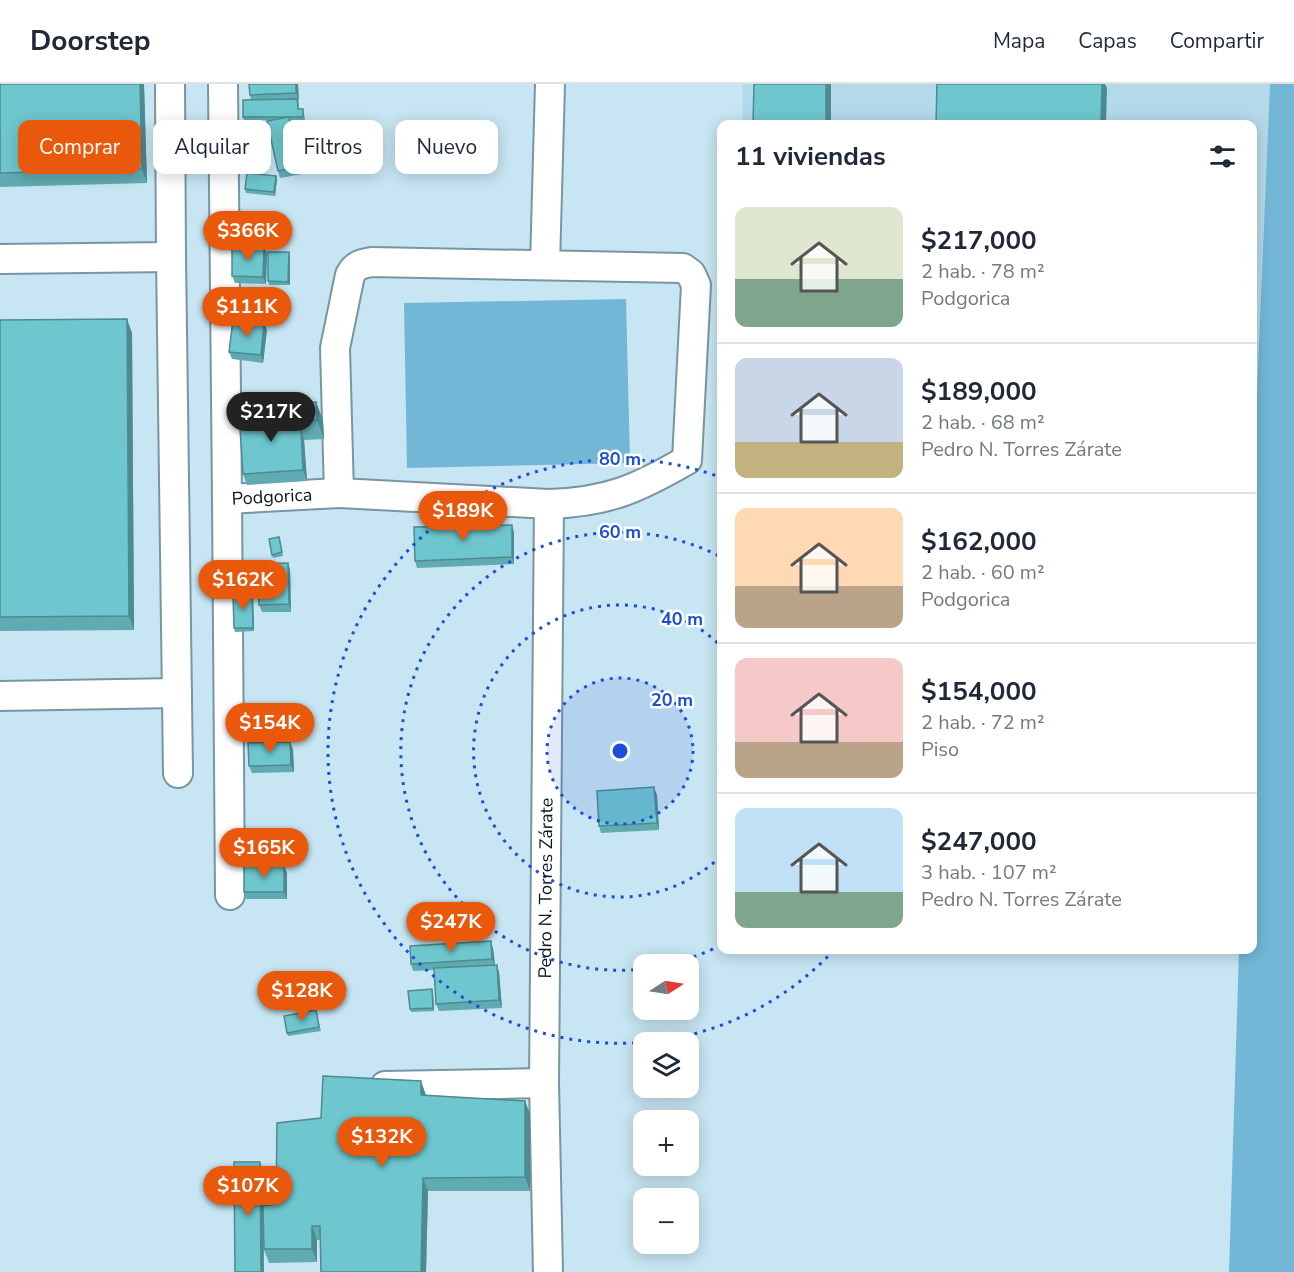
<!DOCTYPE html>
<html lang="es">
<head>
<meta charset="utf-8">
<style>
	:root { --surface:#fff; --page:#f6f6f7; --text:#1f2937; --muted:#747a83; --line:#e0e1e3; --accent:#ea580c }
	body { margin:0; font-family:"Nunito Sans",sans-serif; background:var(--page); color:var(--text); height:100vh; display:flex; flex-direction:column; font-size:22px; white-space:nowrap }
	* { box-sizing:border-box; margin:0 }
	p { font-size:20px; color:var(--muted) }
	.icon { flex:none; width:33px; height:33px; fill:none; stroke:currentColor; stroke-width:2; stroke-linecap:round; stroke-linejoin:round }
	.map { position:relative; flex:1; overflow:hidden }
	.drawer { position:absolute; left:717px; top:36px; width:540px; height:834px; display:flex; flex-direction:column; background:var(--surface); border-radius:12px; box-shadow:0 3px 15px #0003 }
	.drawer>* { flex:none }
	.hud { position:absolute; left:18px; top:36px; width:570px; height:54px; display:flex; gap:12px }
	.needle { width:39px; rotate:78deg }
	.fabs { position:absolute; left:633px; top:870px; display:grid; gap:12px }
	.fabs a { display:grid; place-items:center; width:66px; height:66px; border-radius:12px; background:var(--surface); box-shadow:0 3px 15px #0003; font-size:30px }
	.price { position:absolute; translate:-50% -51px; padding:0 14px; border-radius:21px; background:var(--accent); color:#fff; font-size:20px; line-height:39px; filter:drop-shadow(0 2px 3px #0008) }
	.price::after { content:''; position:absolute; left:50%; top:36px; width:18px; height:14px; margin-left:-9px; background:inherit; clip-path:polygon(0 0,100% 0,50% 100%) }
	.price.active { background:#222; color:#fff }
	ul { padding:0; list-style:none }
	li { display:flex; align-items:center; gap:18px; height:150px; padding:0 18px }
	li+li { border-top:2px solid var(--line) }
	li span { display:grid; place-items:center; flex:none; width:168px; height:120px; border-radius:12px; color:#555 }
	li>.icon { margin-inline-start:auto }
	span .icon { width:72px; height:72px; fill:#fffc; stroke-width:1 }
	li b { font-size:26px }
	h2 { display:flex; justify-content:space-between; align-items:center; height:72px; padding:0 18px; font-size:26px }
	.pill { padding:0 21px; border-radius:12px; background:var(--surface); box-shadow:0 3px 15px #0003; font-size:21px; line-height:54px }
	.pill.active { background:var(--accent); color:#fff }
	header { display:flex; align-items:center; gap:36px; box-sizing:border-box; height:84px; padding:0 30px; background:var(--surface); border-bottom:2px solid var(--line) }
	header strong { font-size:28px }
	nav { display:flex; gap:33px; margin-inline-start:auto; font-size:21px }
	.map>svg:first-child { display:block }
	.built { fill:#b4d9ea }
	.green { fill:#73b7d6 }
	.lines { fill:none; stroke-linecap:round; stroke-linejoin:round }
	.minor-casing { stroke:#7a95a2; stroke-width:32 }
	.minor { stroke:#fff; stroke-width:28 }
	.wall { fill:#5fabb1 }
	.shaded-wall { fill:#4d8b90 }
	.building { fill:#6ec7ce; stroke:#4d8b90; stroke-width:1.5 }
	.ring { fill:none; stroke:#1d4ed8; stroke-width:3; stroke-dasharray:3 6 }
	.labels { text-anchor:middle; stroke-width:5; stroke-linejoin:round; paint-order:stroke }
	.street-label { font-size:18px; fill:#0d171c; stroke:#fff }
	.centre { fill:#1d4ed8; stroke:#fff; stroke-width:3 }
	.ring-label { font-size:18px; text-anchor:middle; font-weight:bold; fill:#1d4ed8; stroke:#fff; stroke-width:5; stroke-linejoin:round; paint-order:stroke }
</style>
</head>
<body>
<header>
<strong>Doorstep</strong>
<nav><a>Mapa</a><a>Capas</a><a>Compartir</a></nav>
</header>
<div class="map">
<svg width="1294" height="1188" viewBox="0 0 1294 1188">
	<rect width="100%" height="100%" fill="#c7e5f2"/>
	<polygon class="built" points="743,0 1270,0 1253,426 1252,40 742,40"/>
	<g class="green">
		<polygon points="1270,0 1294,0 1294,1188 1229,1188 1239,866 1252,866 1252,426"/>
		<polygon points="626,215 630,379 407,384 404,219"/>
	</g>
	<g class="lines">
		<g class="minor-casing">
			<g id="minor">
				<path id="s1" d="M 223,0 L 227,415 L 339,409"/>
				<polyline points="171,173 178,689"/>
				<polyline points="0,175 171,173 170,0"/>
				<path d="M 372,178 L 683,184 L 691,190 L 696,201 L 687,376 C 637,405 608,418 549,420 L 339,409 L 335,264 L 350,191 C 356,180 362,180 372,178 Z"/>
				<polyline points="545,181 550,0"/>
				<polyline points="227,415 230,811"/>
				<polyline points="0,612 177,609"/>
				<polyline points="385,1002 544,999"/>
				<path id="s2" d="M 548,1188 L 544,999 L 549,420"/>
			</g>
		</g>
		<use href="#minor" class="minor"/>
	</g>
	<g class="wall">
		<polygon points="0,0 144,0 147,99 0,103"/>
		<polygon points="298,0 299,25 303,25 304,29 305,36 290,36 302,90 280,94 278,87 272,36 244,37 243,33 251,16 250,11"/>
		<polygon points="276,92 277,95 275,112 246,109 245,105"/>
		<polygon points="264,163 267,170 266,200 235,199 232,192"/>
		<polygon points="290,172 290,201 269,201 268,197"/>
		<polygon points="0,236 132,249 134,546 0,547"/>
		<polygon points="267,246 263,279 232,275 229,268"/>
		<polygon points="316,318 323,337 324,355 304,356 307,397 247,401 243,390 297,328"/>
		<polygon points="514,448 514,480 417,484 415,477"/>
		<polygon points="279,453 283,472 273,474 272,471"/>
		<polygon points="288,479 290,486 291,528 262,528 259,521"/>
		<polygon points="253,513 254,547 235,548 234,544"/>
		<polygon points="293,665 294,688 252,689 249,682"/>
		<polygon points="657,711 659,746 601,749 599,742"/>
		<polygon points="287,789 287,815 246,815 244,808"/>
		<polygon points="493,864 495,881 497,881 499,888 502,924 439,927 436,920 434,886 413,887 411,880"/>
		<polygon points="432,905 433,909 434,927 411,928 410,925"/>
		<polygon points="316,926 321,947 288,952 287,949"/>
		<polygon points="426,1011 525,1017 530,1030 530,1107 428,1107 426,1188 321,1188 320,1156 317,1156 317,1178 269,1179 264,1166 263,1089 264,1121 276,1120 321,1034"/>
	</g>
	<g class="shaded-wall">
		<polygon points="140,0 144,0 147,99 142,85"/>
		<polygon points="296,0 298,0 299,17 296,9"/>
		<rect x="826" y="0" width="5" height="40"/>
		<polygon points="1102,0 1105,0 1107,4 1106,40 1101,40"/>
		<polygon points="289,33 292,40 302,90 299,83"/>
		<polygon points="276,92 277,95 275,112 274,108"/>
		<polygon points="264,163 267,170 266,200 263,193"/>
		<polygon points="289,168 290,172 290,201 288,198"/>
		<polygon points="127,235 132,249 134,546 129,532"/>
		<polygon points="264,239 267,246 263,279 261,271"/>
		<polygon points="316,318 323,337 324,355 317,336"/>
		<polygon points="301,347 304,356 307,397 303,386"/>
		<polygon points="512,441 514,448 514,480 512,473"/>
		<polygon points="288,479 290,486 291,528 289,520"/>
		<polygon points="252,509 253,513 254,547 253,544"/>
		<polygon points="290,658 293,665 294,688 291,681"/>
		<polygon points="654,703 657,711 659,746 657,739"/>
		<polygon points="284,782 287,789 287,815 284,808"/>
		<polygon points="491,857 493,864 495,882 492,875"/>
		<polygon points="497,881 499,888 502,924 499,916"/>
		<polygon points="432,905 433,909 434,927 433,924"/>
		<polygon points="421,997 426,1011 426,1025 421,1011"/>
		<polygon points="525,1017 530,1030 530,1107 525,1093"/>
		<polygon points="260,1078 263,1089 264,1188 261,1188"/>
		<polygon points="423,1094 428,1107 426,1188 421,1188"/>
		<polygon points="312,1142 317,1156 317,1178 312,1165"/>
	</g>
	<g class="building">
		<polygon points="0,0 140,0 142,85 0,89"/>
		<polygon points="249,0 296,0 296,9 250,11"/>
		<polygon points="754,0 826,0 826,40 753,40"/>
		<polygon points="937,0 1102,0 1101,40 936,40"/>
		<polygon points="297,15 298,25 303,25 303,33 243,33 243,16"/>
		<polygon points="289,33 299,83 278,87 267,37"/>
		<polygon points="247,89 276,92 274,108 245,105"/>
		<polygon points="232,163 264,163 263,193 232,192"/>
		<polygon points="268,168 289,168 288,198 268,197"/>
		<polygon points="127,235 129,532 0,533 0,236"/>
		<polygon points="233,236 264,239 261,271 229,268"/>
		<polygon points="316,318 317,336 297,336 296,319"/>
		<polygon points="297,328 297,336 301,347 303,386 243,390 239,330"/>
		<polygon points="512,441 512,473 415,477 414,443"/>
		<polygon points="279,453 282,468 272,471 269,455"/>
		<polygon points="288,479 289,520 259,521 258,480"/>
		<polygon points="252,509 253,544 234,544 233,510"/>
		<polygon points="290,658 291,681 249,682 248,659"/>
		<polygon points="654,703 657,739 599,742 597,707"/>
		<rect x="244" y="782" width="40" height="26"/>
		<polygon points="491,857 492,875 411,880 410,862"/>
		<polygon points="497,881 499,916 436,920 434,884"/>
		<polygon points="432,905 433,924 410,925 408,907"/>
		<polygon points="316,926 319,943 287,949 284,932"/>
		<polygon points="323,992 421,997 421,1011 525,1017 525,1093 423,1094 421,1188 321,1188 320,1142 312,1142 312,1165 264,1165 263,1122 276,1120 277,1039 321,1034"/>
		<polygon points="234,1078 260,1078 261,1188 235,1188"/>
	</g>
	<circle cx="620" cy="667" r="73" fill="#1d4ed8" fill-opacity=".12"/>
	<g class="ring">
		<circle cx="620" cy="667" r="73"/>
		<path d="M721 772A146 146 0 1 1 721 562"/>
		<path d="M721 861A219 219 0 0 1 669 880M643 885A219 219 0 1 1 721 473"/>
		<path d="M834 866A292 292 0 1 1 720 393"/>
	</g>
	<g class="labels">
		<g class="street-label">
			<text dy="6" stroke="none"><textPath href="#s1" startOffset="460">Podgorica</textPath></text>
			<text dy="6" stroke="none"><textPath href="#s2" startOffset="384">Pedro N. Torres Zárate</textPath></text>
		</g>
	</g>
	<circle cx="620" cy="667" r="9" class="centre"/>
	<g class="ring-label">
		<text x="620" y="381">80 m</text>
		<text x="620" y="454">60 m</text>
		<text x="682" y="541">40 m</text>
		<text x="672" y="622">20 m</text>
	</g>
</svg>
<div class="fabs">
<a><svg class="needle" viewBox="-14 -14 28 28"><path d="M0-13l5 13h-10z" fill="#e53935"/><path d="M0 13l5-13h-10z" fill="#747a83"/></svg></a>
<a><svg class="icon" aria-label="layers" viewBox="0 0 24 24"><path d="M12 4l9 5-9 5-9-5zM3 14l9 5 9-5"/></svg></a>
<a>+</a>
<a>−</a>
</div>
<b class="price" style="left:248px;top:178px">$366K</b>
<b class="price" style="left:247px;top:254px">$111K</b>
<b class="price active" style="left:271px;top:359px">$217K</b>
<b class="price" style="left:463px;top:458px">$189K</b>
<b class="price" style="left:243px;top:527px">$162K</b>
<b class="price" style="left:270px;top:670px">$154K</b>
<b class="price" style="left:264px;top:795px">$165K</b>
<b class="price" style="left:451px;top:869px">$247K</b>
<b class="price" style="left:302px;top:938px">$128K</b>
<b class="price" style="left:382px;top:1084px">$132K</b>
<b class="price" style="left:248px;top:1133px">$107K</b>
<div class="hud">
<a class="pill active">Comprar</a>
<a class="pill">Alquilar</a>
<a class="pill">Filtros</a>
<a class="pill">Nuevo</a>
</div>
<section class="drawer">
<h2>11 viviendas<svg class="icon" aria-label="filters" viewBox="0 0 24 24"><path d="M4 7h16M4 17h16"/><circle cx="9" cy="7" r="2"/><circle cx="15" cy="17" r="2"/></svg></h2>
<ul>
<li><span style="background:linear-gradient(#dfe7d0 60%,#7fa58c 0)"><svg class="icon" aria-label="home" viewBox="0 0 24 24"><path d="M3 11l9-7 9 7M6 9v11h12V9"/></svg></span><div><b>$217,000</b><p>2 hab. · 78 m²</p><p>Podgorica</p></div></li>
<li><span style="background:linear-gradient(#c9d6e8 70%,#c2b280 0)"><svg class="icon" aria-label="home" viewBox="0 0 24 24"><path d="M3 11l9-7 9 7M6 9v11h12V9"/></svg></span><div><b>$189,000</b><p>2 hab. · 68 m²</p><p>Pedro N. Torres Zárate</p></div></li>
<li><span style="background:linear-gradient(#ffd9b3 65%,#b9a48a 0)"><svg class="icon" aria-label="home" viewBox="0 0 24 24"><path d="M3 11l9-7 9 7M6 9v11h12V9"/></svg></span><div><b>$162,000</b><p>2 hab. · 60 m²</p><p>Podgorica</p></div></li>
<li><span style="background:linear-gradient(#f6c9c9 70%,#b9a48a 0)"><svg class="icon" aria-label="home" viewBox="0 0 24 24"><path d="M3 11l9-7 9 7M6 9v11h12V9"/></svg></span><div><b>$154,000</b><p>2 hab. · 72 m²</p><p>Piso</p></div></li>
<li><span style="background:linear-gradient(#bfe0f5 70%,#7fa58c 0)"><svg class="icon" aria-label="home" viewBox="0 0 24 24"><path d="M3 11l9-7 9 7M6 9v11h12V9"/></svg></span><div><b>$247,000</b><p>3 hab. · 107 m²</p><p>Pedro N. Torres Zárate</p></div></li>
</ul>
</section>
</div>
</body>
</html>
